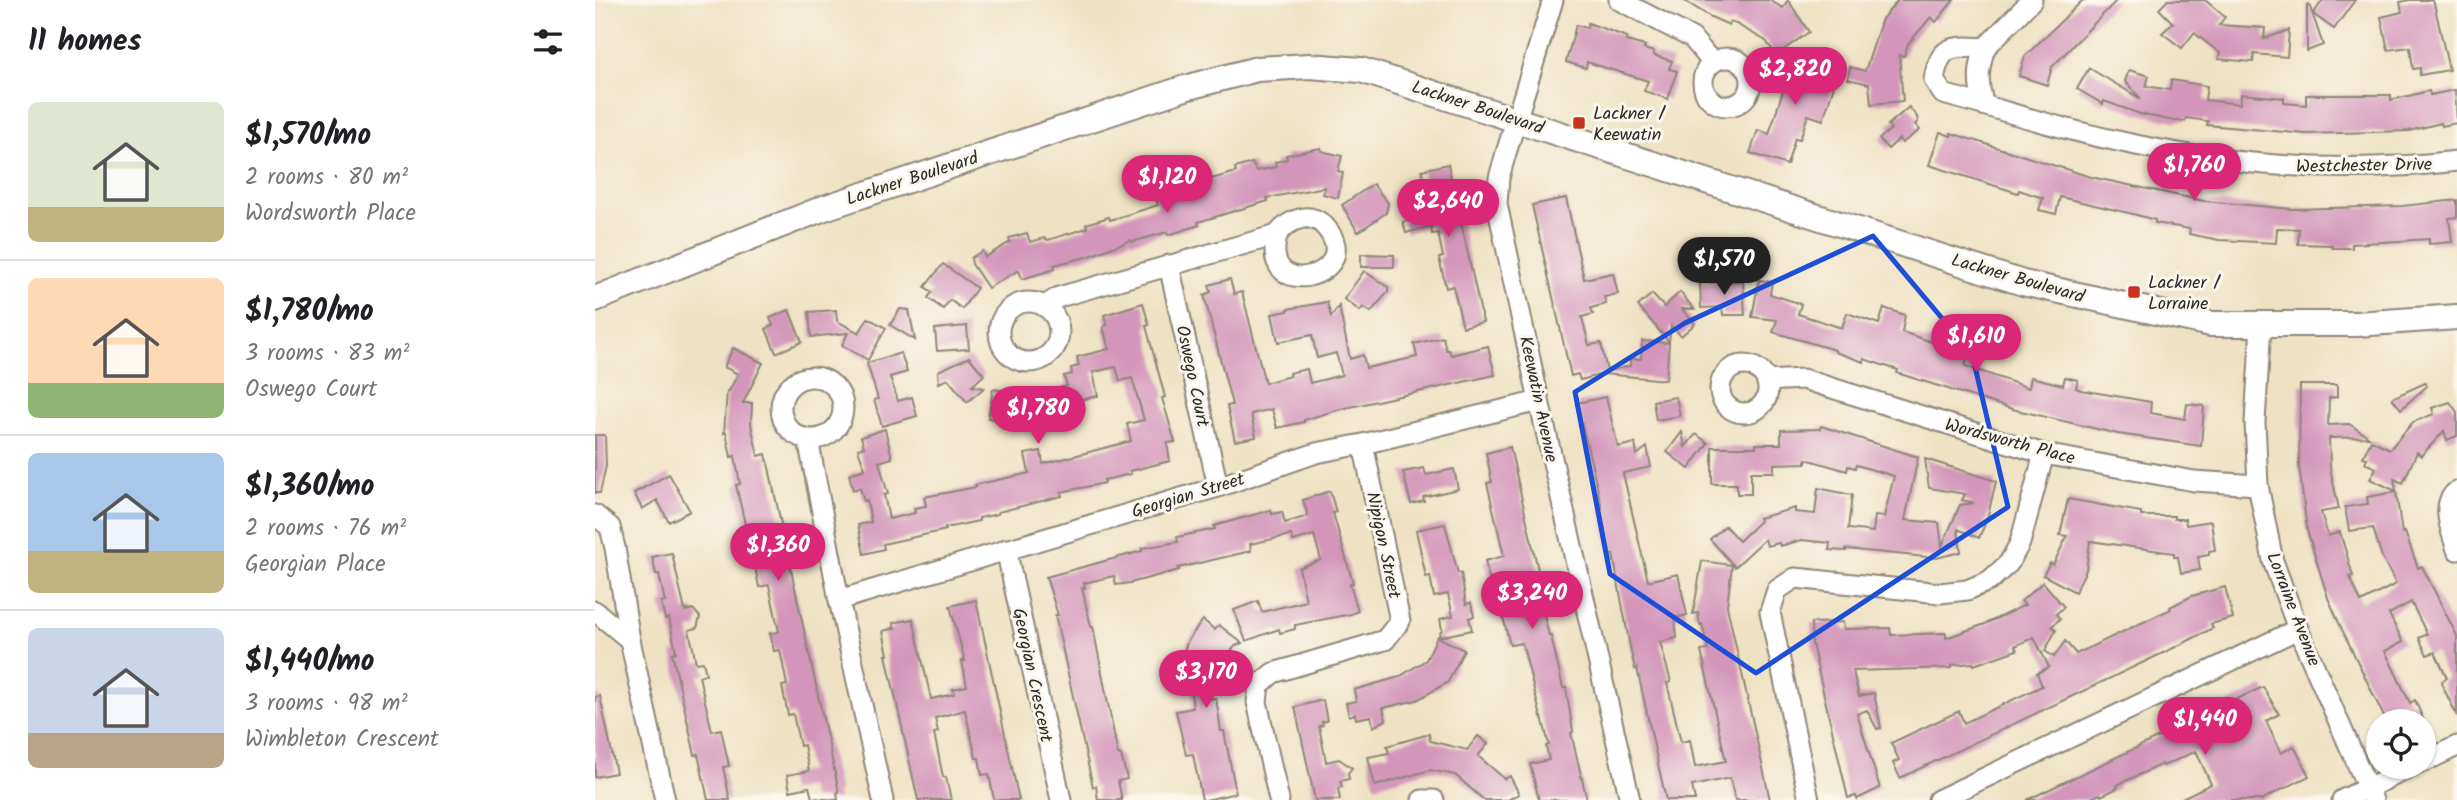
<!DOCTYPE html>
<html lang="en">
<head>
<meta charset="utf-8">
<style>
	:root { --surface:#fff; --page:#f2f2f2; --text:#202124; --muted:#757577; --line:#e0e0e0; --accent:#db2777 }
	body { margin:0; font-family:Kalam,sans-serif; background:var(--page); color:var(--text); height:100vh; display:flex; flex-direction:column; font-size:26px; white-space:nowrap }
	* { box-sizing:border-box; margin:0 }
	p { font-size:23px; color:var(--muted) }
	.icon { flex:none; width:38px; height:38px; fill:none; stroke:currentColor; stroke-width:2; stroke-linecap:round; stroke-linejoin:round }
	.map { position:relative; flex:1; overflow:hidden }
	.side { display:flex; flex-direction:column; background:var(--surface); width:595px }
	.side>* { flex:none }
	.fabs { position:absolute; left:1771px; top:709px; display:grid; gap:14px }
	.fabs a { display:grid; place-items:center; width:70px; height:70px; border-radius:50%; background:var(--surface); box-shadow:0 2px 5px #0004; font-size:35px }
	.price { position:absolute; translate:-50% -60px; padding:0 16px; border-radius:24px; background:var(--accent); color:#fff; font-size:23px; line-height:46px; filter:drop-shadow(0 2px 4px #0008) }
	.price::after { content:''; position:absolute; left:50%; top:42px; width:21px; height:16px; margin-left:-10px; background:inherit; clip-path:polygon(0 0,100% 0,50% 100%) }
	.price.selected { background:#222; color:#fff }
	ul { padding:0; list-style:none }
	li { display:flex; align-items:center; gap:21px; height:175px; padding:0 28px }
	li+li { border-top:2px solid var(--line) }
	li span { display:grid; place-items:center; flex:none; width:196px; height:140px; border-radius:10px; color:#555 }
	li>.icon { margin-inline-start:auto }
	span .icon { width:84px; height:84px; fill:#fffc; stroke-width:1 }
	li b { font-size:30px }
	h2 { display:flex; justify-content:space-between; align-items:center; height:84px; padding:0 28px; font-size:30px }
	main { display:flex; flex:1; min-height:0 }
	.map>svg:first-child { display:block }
	.building { fill:#d396ba }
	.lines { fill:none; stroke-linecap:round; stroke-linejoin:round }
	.minor-casing { stroke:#8d8678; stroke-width:23 }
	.major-casing { stroke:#8d8678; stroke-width:28 }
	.minor { stroke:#fff; stroke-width:19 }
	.major { stroke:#fff; stroke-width:24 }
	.marked { fill:none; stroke:#1d4ed8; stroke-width:5; stroke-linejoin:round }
	.poi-dot { fill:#c8321e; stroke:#fbf7ec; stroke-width:2.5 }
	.labels { text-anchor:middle; stroke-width:6; stroke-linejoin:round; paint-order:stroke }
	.street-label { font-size:18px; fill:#2b2b2b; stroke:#fbf7ec }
	.poi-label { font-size:18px; fill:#2b2b2b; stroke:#fbf7ec; text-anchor:start }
</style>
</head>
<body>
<main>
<section class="side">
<h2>11 homes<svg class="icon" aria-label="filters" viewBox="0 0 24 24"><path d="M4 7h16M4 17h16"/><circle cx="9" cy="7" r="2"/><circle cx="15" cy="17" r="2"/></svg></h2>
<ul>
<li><span style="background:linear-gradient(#dfe7d0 75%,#c2b280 0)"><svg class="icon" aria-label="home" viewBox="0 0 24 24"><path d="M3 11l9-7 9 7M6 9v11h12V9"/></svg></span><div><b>$1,570/mo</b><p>2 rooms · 80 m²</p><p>Wordsworth Place</p></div></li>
<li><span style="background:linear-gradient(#ffd9b3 75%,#8fb573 0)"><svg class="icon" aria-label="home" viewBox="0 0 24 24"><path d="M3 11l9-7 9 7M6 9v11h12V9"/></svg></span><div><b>$1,780/mo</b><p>3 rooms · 83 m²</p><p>Oswego Court</p></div></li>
<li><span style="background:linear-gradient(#a9c7e8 70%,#c2b280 0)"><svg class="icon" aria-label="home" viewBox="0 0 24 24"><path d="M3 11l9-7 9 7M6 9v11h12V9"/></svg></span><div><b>$1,360/mo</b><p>2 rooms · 76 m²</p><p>Georgian Place</p></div></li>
<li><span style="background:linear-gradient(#c9d6e8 75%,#b9a48a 0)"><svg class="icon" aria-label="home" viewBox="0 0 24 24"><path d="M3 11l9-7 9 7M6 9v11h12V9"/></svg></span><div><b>$1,440/mo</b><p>3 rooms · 98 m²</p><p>Wimbleton Crescent</p></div></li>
</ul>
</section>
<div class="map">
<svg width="1862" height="800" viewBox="0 0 1862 800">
	<rect width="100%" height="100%" fill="#fbf7ec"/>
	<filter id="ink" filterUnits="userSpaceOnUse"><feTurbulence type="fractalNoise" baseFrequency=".0143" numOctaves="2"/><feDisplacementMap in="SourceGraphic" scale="14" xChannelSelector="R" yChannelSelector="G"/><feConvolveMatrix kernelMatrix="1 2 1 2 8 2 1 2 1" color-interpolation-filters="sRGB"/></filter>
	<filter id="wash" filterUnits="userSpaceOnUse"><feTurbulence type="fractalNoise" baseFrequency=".00686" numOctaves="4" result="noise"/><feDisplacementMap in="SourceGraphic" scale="28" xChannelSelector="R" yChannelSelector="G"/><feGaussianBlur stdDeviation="1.57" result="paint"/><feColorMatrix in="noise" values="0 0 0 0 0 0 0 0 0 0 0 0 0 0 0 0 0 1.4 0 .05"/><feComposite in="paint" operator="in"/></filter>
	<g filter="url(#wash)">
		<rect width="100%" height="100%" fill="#efe2c4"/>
		<g id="blocks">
			<g class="building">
				<polygon points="1088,0 1174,0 1188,8 1193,0 1214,32 1181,55 1171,41 1141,24 1136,22 1134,25 1116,17"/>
				<polygon points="1303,0 1359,0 1341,22 1336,17 1313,44 1309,56 1304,55 1308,101 1276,104 1274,84 1253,79 1255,67 1270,71 1287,19"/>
				<polygon points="1488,0 1522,0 1457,67 1452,85 1424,76 1430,56"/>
				<polygon points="1573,0 1610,0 1630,17 1624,25 1670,28 1669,39 1694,30 1692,57 1659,54 1658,62 1623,59 1625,53 1599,33 1587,48 1567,33 1578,23 1564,9"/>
				<polygon points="1728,0 1760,0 1739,29 1718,14"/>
				<polygon points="1815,0 1836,0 1839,3 1854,70 1825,75 1825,68 1818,69 1815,47 1793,50 1786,17 1807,12 1805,2"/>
				<polygon points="1714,4 1728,45 1712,51 1712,5"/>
				<polygon points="993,23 1032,37 1031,41 1050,46 1049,49 1059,52 1058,55 1077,61 1074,69 1082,71 1073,99 1049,91 1053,81 992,62 991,68 971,62 981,25 992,28"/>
				<polygon points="1219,51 1224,76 1242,76 1228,120 1213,115 1205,139 1200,138 1192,165 1155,153 1163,130 1174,134 1180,116 1190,84 1184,59"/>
				<polygon points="1494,68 1546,99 1530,81 1534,70 1554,76 1551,86 1575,90 1576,80 1612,86 1610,100 1645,104 1646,94 1689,98 1689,103 1711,105 1711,95 1796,95 1796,100 1834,91 1835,95 1860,90 1862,123 1847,126 1846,123 1814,131 1711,134 1612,125 1613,121 1591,118 1590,121 1579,121 1545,114 1509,101 1508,104 1482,89"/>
				<polygon points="1314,107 1322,117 1323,122 1320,124 1325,130 1307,143 1304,139 1293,149 1284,139 1296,129 1293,125"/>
				<polygon points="1345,132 1356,136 1356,133 1496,177 1609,201 1697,209 1807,206 1862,200 1862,217 1854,218 1857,242 1834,244 1834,239 1757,244 1757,248 1737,248 1737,245 1703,244 1704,229 1682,228 1681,243 1624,240 1594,234 1595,229 1560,223 1560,220 1538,214 1465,197 1461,214 1444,210 1448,198 1424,190 1423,193 1334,165"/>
				<polygon points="726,148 726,151 747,156 743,171 748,173 743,198 728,194 730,187 672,198 673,201 603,222 604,225 573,235 572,232 537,242 536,240 495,256 459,265 460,269 427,279 424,270 393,288 377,264 376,258 387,251 390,257 415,242 414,238 432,233 435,242 449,238 453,240 492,228 491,224 514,217 515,220 522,218 563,205 560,195 634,174 641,172 640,168 657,163 661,171 681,167 680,162 692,159 691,155"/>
				<polygon points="853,164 888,322 868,327 858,286 851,288 844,258 848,257 843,233 837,234 836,226 811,233 808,222 823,218 822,213 828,212 822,184 829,183 827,170"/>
				<polygon points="778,184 793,203 791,213 763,232 747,205"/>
				<polygon points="971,198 989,279 1018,273 1023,294 1009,297 1011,304 996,308 998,314 987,317 994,345 1006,343 1012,371 1035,366 1035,359 1046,359 1047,341 1074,343 1071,380 1009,374 985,380 983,374 976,376 937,205"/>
				<polygon points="766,254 799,255 799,267 766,267"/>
				<polygon points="348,264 382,288 367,309 355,300 348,309 333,298 337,292 330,287"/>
				<polygon points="769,271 793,287 793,292 776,312 768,307 765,311 749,299"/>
				<polygon points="635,279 639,294 647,292 670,383 695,376 694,373 712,369 715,383 747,375 741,353 722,358 717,335 683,342 677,314 693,311 693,309 732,302 736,317 744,306 755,359 768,355 771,368 822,357 819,344 848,337 851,350 854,350 856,355 893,346 900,375 746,409 709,420 709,422 682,428 677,409 656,414 661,437 640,441 632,406 637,405 609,295 616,292 614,285"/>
				<polygon points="1164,280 1177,282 1175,294 1206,304 1203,314 1247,328 1252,313 1284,324 1289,308 1310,315 1307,332 1343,344 1342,347 1373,357 1370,366 1434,388 1436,377 1468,385 1470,377 1483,380 1481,388 1486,390 1556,402 1555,413 1590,419 1592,404 1609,406 1606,446 1523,434 1417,409 1302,373 1303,370 1269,359 1269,362 1240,352 1240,350 1178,332 1182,320 1157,317"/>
				<polygon points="1148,281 1150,315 1128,315 1127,307 1106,308 1105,283"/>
				<polygon points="1085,292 1099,309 1087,309 1100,324 1086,336 1076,325 1074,342 1043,306 1057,294 1069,307"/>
				<polygon points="548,303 554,325 551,326 570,397 567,398 580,442 572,443 575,461 535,471 536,474 509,480 510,483 466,492 467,496 403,512 403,514 384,518 384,521 350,528 351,530 288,544 289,549 269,554 263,525 276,522 272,500 269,501 265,488 258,490 254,474 270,469 263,449 269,447 266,437 290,429 297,458 284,462 293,494 289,495 294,519 320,513 319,508 331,506 329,497 381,487 380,485 434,473 430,454 446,451 448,464 536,441 532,424 549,420 537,378 525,381 521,367 498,372 503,396 471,403 476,423 455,428 454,425 448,426 440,394 472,386 469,376 477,374 476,368 484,366 482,357 514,349 508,327 512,325 509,315"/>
				<polygon points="305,309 314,310 320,340 295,325"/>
				<polygon points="194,310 207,342 181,353 171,329 178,325 175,318"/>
				<polygon points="241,310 242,321 264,333 273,318 291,328 273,360 247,345 253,333 216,337 214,312"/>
				<polygon points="372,326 374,349 342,351 340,329"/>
				<polygon points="138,348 168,363 148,403 157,403 156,424 163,456 171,454 244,792 242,793 243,800 217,798 214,787 195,791 192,775 214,771 209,745 205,746 198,714 193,715 187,686 192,685 185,650 179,651 175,633 184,632 174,585 164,587 160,567 177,564 172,542 155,546 141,485 145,484 140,456 136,457 131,432 129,433 132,391 134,391 143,374 129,367"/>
				<polygon points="306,353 312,372 295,377 303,401 317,397 322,416 287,426 279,400 283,399 272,363"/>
				<polygon points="374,357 389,375 377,386 389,388 372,402 353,379 344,383 343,371"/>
				<polygon points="1830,383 1832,386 1806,409 1797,398"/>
				<polygon points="1705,385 1742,385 1742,397 1734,398 1733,425 1754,424 1774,437 1734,438 1735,468 1744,509 1726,512 1733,536 1745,532 1758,576 1755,577 1766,602 1801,584 1787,557 1778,528 1754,531 1750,507 1773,504 1772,497 1801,492 1807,533 1810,532 1823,568 1827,566 1862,636 1862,716 1848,687 1847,681 1852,678 1840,652 1832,655 1824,638 1832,634 1816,602 1794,614 1808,642 1790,651 1815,703 1820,700 1829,721 1791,721 1744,623 1733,598 1712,530 1704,466"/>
				<polygon points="398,389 432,395 427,424 393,418"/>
				<polygon points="1011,397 1023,447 1040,443 1042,455 1052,447 1056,467 1028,473 1053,581 1083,574 1092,615 1080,618 1082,638 1065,642 1076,682 1072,683 1086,742 1095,740 1100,767 1131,761 1106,651 1113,650 1107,624 1105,625 1103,613 1098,614 1107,561 1137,565 1132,606 1175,800 1140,800 1135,778 1097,786 1100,800 1071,800 1042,668 1040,669 1036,652 1018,555 1015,555 1005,508 1007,508 982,403"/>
				<polygon points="1081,397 1085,416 1061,420 1058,401"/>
				<polygon points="1855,402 1862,412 1862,436 1852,440 1849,431 1826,456 1822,452 1808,483 1799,479 1801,491 1775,479 1781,468 1770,463 1772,458 1768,457 1776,440 1795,449 1818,422 1839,414 1837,408"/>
				<polygon points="1226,426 1323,457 1310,520 1344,523 1347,546 1365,505 1379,503 1367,500 1370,494 1334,488 1330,459 1401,481 1392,519 1384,538 1363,529 1366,552 1341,558 1251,549 1251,551 1234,550 1235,543 1207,540 1185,546 1184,543 1172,546 1170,539 1140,567 1115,539 1130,526 1144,541 1165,521 1164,518 1200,508 1200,512 1220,514 1223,488 1257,495 1253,529 1278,532 1280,516 1289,517 1299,476 1261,465 1260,468 1253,466 1252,471 1211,459 1211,463 1179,464 1179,472 1156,472 1156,494 1142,494 1142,484 1117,484 1117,447 1161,447 1161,444 1186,444 1186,430 1225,429"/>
				<polygon points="1087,432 1090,447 1101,434 1113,443 1094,469 1072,452"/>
				<polygon points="0,435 10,435 11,466 5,493 0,493"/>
				<polygon points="915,447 944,574 949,600 946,601 954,636 956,636 968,688 971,688 978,732 976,733 992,800 944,800 935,764 954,760 951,746 954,745 947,717 946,717 927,643 915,645 902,593 898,594 890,561 909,556 892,483 897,482 891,453"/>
				<polygon points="829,468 831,475 859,469 863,489 828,497 829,501 816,504 808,472"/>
				<polygon points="74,474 95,511 74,522 62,500 47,509 39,493"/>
				<polygon points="735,491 741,512 738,513 758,583 755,584 763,611 756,614 700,625 700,629 685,633 684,629 651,641 639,610 663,601 667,612 711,601 704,568 726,560 719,535 698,541 696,535 655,544 656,551 583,568 584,570 535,583 521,585 519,576 489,583 490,588 487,588 496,627 498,627 523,755 526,755 532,779 523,781 527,800 503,800 501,786 498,787 460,615 463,615 451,577 547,551 547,548 583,542 582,537 620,529 619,526 676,510 677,514 687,512 690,523 713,516 708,500"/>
				<polygon points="1473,499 1546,512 1546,516 1579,516 1579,519 1590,519 1591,525 1616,521 1620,550 1614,551 1614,555 1603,557 1605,570 1586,573 1583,557 1579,557 1579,553 1495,541 1491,570 1480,592 1448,575 1455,563 1458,565 1472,536 1465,535"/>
				<polygon points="850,524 863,573 866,573 871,604 876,603 879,616 874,618 877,630 843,637 847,629 845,619 858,616 853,594 839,597 835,576 831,577 821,530"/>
				<polygon points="77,553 90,611 98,609 105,617 102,628 94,630 101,663 108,662 111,674 104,676 117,731 126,729 134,766 128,767 135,800 113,800 103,754 100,755 77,653 81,652 74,618 70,619 66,602 70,602 64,574 61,574 57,557"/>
				<polygon points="1448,582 1469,607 1461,614 1465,619 1457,626 1461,630 1450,651 1459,657 1470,641 1481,654 1576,609 1575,607 1597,596 1630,587 1638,618 1616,624 1618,628 1589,643 1305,778 1298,763 1304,760 1296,743 1364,711 1369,723 1447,686 1442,673 1454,667 1439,637 1420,646 1422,650 1379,665 1378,663 1357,665 1357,668 1258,671 1264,696 1279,693 1286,728 1282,729 1272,710 1262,714 1285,788 1262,799 1261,796 1253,798 1217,644 1216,623 1248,622 1249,629 1295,628 1296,635 1351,633 1351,638 1390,624 1430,605 1426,601"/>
				<polygon points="381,600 424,800 399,800 394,774 387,775 384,758 381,758 370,710 340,718 343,732 339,733 348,777 351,777 356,800 323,800 291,655 293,655 288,631 300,628 298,623 318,619 336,699 359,694 358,689 372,686 367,661 370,661 355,606"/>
				<polygon points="608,620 620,630 624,625 647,643 640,646 623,668 612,699 621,698 626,731 629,731 641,793 611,800 607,800 598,754 591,755 581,711 598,708 595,686 582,682 590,657 587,656 593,640"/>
				<polygon points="842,637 869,650 853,682 822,700 788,708 791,720 778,727 776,716 761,719 760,714 754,716 751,703 761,701 759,690 804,677 831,660"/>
				<polygon points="1668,687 1684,714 1671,721 1686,753 1699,746 1714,776 1666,800 1583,800 1616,784 1601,751 1568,766 1567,764 1550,772 1522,785 1523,788 1506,796 1505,794 1492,800 1432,800 1568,735 1569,737 1620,709"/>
				<polygon points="5,696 21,773 0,777 0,697"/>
				<polygon points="728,700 732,721 727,722 728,725 724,726 731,762 744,759 757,768 753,773 754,779 745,781 747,787 743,788 745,800 720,800 700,707"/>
				<polygon points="834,734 835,741 872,750 883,736 893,744 883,756 910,779 915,776 924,794 913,800 889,800 860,775 835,770 780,786 773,757 794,753 792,746"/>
			</g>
		</g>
	</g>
	<g filter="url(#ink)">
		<use href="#blocks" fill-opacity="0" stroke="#8d8678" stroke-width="2"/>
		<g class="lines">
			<g class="minor-casing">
				<g id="minor">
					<polyline points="958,0 911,153 904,178 902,204 944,401 1035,800"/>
					<polyline points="1024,0 1097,38 1117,62"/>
					<path d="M 1437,0 L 1390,48 C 1357,46 1345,44 1339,80 L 1348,94 C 1405,109 1461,128 1518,140 C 1631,166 1746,175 1862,161"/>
					<circle cx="1132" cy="82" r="24"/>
					<path d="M 1389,105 C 1382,83 1383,69 1390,48"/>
					<polyline points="574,265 623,487"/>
					<circle cx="434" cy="332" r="30"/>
					<path d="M 449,306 L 464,297 L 682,235 C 694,219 717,209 732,229 C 770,276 664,305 682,235"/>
					<polyline points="1666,325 1660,422 1663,485 1678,561 1703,629 1778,800"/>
					<circle cx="1149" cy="389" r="24"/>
					<circle cx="217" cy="408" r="31"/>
					<polyline points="1172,381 1208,379 1449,454 1599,481 1663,485"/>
					<polyline points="213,439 244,600 288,800"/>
					<path d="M 1862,491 C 1844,505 1857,532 1862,550"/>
					<polyline points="0,515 15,527 20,548 35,640 70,800"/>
					<polyline points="411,549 466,800"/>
					<polyline points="244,600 623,487 721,453 768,444 944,401"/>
					<polyline points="0,611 35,640"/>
					<polyline points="1829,762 1862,746"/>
					<polyline points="684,800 662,702 664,685 678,673 790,640 805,621 768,444"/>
					<polyline points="827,800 839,800"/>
					<polyline points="1214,800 1175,612 1182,590 1200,578 1345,593 1372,590 1394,581 1414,563 1425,543 1449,454"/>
					<polyline points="1343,800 1703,629"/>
					<polyline points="1747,800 1819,766"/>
				</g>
			</g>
			<g class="major-casing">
				<polyline id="major" points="0,299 229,208 590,88 662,69 714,66 766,70 1428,283 1616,324 1761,324 1862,317"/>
			</g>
			<use href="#minor" class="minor"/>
			<use href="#major" class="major"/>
		</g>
	</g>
	<path class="marked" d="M 1278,236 L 1377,354 L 1413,507 L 1161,673 L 1015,574 L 980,392 L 1090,323 Z"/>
	<g class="poi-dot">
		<rect x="977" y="116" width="14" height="14" rx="3.5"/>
		<rect x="1532" y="285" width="14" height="14" rx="3.5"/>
	</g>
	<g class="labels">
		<g class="street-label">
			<text transform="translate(883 107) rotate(18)" y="6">Lackner Boulevard</text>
			<text transform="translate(1769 165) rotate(-1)" y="6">Westchester Drive</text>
			<text transform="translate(317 178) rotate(-18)" y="6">Lackner Boulevard</text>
			<text transform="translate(1423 278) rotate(16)" y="6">Lackner Boulevard</text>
			<text transform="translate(598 376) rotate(78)" y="6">Oswego Court</text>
			<text transform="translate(944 399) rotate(78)" y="6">Keewatin Avenue</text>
			<text transform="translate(1415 441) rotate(15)" y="6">Wordsworth Place</text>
			<text transform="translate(593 495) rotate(-17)" y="6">Georgian Street</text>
			<text transform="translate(789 545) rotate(78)" y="6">Nipigon Street</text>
			<text transform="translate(1699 609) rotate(69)" y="6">Lorraine Avenue</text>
			<text transform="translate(438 675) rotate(78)" y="6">Georgian Crescent</text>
		</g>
		<g class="poi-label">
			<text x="998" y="119">Lackner /<tspan x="998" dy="21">Keewatin</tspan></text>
			<text x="1553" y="288">Lackner /<tspan x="1553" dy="21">Lorraine</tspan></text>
		</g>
	</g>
</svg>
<div class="fabs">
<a><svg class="icon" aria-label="locate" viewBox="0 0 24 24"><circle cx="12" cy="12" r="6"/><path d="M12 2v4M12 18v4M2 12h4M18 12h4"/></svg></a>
</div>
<b class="price" style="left:1200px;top:107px">$2,820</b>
<b class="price" style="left:1599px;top:203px">$1,760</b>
<b class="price" style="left:572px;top:215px">$1,120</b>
<b class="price" style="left:853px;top:239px">$2,640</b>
<b class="price selected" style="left:1129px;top:297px">$1,570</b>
<b class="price" style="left:1381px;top:374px">$1,610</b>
<b class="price" style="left:443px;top:446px">$1,780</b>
<b class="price" style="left:183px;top:583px">$1,360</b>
<b class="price" style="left:937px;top:631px">$3,240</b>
<b class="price" style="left:611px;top:710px">$3,170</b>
<b class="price" style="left:1610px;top:757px">$1,440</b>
</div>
</main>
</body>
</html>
